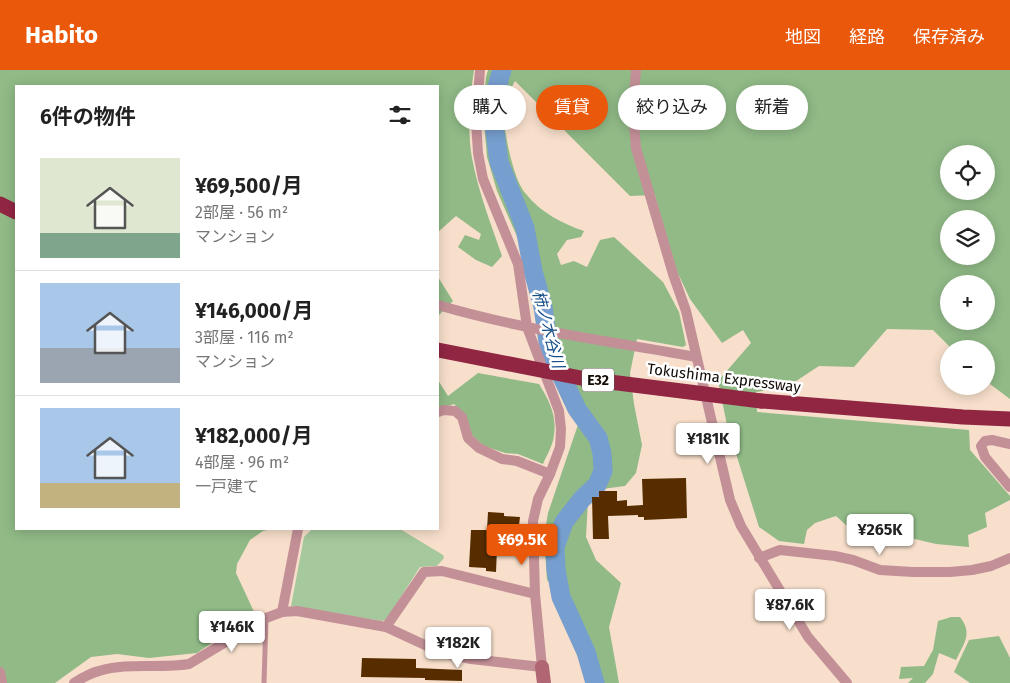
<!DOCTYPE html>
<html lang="ja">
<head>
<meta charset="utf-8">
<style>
	:root { --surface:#fff; --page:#f2f2f2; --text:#222; --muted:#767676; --line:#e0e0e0; --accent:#ea580c }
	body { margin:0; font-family:"Fira Sans","Noto Sans JP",sans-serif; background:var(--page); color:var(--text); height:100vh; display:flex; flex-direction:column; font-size:19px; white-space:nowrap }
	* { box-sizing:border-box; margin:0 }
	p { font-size:16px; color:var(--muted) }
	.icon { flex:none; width:28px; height:28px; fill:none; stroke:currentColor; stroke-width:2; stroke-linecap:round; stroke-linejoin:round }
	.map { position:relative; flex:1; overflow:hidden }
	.panel { position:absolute; left:15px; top:15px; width:424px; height:445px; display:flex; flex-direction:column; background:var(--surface); border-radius:0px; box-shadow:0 2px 12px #0003 }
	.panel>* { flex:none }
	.guide { position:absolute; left:454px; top:15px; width:475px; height:45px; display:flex; gap:10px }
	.controls { position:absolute; left:940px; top:75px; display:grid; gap:10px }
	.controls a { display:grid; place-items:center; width:55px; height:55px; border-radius:50%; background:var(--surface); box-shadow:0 2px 12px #0003; font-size:25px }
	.price { position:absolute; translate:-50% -42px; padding:0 11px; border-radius:5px; background:#fff; color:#222; font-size:16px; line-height:32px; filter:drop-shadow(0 1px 2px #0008) }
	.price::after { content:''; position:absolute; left:50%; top:30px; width:15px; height:11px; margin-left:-8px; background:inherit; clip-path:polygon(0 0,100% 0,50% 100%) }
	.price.selected { background:var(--accent); color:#fff }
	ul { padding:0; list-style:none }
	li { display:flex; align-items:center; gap:15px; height:125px; padding:0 25px }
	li+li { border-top:1px solid var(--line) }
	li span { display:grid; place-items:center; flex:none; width:140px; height:100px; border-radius:0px; color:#555 }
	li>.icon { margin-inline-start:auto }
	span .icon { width:60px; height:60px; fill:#fffc; stroke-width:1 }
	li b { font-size:21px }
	h2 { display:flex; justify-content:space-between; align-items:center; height:60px; padding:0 25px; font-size:21px }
	.pill { padding:0 18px; border-radius:22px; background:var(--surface); box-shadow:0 2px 12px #0003; font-size:18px; line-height:45px }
	.pill.selected { background:var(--accent); color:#fff }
	header { display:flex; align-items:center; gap:30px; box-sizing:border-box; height:70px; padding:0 25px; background:var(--accent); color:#fff }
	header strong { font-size:24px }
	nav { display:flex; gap:28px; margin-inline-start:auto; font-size:18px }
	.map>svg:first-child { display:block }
	.green { fill:#a5c89c }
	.forest { fill:#91ba87; fill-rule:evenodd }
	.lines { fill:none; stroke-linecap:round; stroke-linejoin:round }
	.river { stroke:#769ece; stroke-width:19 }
	.building { fill:#572d00 }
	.lane { stroke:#c49098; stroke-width:5 }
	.street { stroke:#c49098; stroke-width:10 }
	.secondary { stroke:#b16673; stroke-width:14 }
	.highway { stroke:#912643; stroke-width:15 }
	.highway-bridge { stroke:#912643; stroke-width:15 }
	.labels { text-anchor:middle; stroke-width:5; stroke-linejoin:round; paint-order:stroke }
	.shield { fill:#fff; stroke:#5a5451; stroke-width:1 }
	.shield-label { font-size:14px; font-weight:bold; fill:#130b06 }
	.street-label { font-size:15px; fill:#130b06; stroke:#fff }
	.water-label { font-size:16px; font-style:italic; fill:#164e89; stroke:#fff }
</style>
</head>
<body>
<header>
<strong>Habito</strong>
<nav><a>地図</a><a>経路</a><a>保存済み</a></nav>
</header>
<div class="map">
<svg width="1010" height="613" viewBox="0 0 1010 613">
	<rect width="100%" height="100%" fill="#f7dfcb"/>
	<polygon class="green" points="312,459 400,459 443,485 444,488 437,496 420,497 386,550 381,551 291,536 304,467"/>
	<g class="forest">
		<path d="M 0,0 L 474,0 C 470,26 467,62 472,88 C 478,121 491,154 502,186 L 492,197 L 476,190 L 458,177 L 465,165 L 479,170 L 481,164 L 456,146 L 438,162 L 438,16 L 16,16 L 16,459 L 272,459 L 263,461 L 250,470 L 237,494 L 236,503 L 255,544 L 197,583 L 149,588 L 117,584 L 91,587 L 55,613 L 0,613 Z"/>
		<path d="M 488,0 L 1010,0 L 1010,329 L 986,311 L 986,279 L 952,279 L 933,260 L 887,259 L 854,297 L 819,296 L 787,317 L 756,322 L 757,342 L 969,360 L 970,380 L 1010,426 L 1010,430 L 985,443 L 987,457 L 968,465 L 969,477 L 936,474 L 898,465 L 866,473 L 836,446 L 815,453 L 807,460 L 804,474 L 779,471 L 759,457 L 727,355 L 718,311 L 751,273 L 743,260 L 722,273 L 690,229 L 674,195 L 655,125 L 630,126 L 515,11 C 510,20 505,29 504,39 C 503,59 513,110 526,124 C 540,142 563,154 584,161 L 581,167 L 567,170 L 557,184 L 561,195 L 574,191 L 587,197 L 600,170 L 614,167 L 663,212 L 679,242 L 686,275 L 683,277 L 637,269 L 630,303 L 634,334 L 642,375 L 636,403 L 625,416 L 602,419 L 594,422 L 588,430 L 586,467 L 596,490 L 621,513 L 609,557 L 619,613 L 600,613 L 567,529 L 547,510 L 544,467 L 548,443 L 584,337 L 557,287 L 544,221 L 519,171 L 497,121 L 487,87 L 483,41 L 486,7 ZM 949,84 L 986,84 L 986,121 L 949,121 ZM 949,149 L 986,149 L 986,186 L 949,186 ZM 949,214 L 986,214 L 986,251 L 949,251 Z"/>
		<polygon points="438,207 453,231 438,246"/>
		<path d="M 478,303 L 539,314 C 549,330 557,346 554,365 C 553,375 547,385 543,394 L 518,384 L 505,383 L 484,376 L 472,365 L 466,346 L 454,334 L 438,339 L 438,310 L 448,326 Z"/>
		<path d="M 951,547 L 960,547 C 973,564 964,573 956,590 L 939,583 L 933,604 L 925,613 L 908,613 L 913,608 L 899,609 L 901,597 L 924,596 L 933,580 L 938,551 Z"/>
		<polygon points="999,566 1010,588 1010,613 970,613 954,602 969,570"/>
	</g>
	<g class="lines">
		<polyline class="river" points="502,0 494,27 494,54 499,92 525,158 533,201 543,237 548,272 553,288 577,339 598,368 602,383 603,401 597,415 582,429 564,452 555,477 556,500 561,527 586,582 595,613"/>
	</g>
	<g class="building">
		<polygon points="686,408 687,448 644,450 644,447 638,447 638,445 608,446 609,469 593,469 592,427 599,427 599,421 617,421 617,431 627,430 627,436 643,435 642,409"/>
		<polygon points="488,442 504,443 504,446 520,447 516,480 497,479 496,502 486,501 486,498 469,497 471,460 487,460"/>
		<polygon points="362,588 416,589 416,598 462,600 462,611 425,610 425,608 361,607"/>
	</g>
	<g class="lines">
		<polyline class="lane" points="264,613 266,548"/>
		<g class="street">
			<polyline points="636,0 633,41 636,78 673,204 686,241 730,430 741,456 808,567 847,613"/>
			<path d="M 438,235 C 522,260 610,271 696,287"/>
			<polyline points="438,342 444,340 455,341 462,347 468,368 479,378 502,389 517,391 550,404"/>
			<polyline points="1010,374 992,370 985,371 981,376 985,387 1010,417"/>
			<polyline points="759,488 780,480 835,486 853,490 880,500 913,502 950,502 972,500 991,496 1010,488"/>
			<polyline points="282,542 298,459"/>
			<polyline points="386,557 424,502 442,501 535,524"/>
			<polyline points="0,602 2,613"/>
			<path d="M 74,613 C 82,608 90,603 99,601 C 128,592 160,599 189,594 L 266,548 L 282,542 L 297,541 L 386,557 L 440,582 L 471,589 L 542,597 L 535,524 L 533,451 L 538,429 L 550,404 L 560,377 L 561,359 L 559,341 L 527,257 L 518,194 L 483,109 L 478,83 L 476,51 L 480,0"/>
		</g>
		<polyline class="secondary" points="542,597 544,613"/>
		<g class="highway">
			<polyline points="0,134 16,142"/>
			<polyline points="761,331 963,347 1010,349"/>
		</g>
		<polyline class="highway-bridge" points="438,280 586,309 761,331"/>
	</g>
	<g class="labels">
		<rect class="shield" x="582" y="298.5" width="32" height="23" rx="4"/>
		<g class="shield-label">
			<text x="598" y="315">E32</text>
		</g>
		<g class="street-label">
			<text transform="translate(724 308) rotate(7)" y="5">Tokushima Expressway</text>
		</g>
		<g class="water-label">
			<text transform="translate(549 259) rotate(75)" y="6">柿ノ木谷川</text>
		</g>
	</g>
</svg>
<div class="controls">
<a><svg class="icon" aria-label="locate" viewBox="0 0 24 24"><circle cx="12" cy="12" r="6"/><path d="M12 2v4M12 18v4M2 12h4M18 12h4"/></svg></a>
<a><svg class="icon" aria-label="layers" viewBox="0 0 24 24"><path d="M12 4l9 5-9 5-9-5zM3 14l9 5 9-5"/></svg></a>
<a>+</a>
<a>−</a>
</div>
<b class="price" style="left:708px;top:395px">¥181K</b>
<b class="price" style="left:880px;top:486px">¥265K</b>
<b class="price selected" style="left:522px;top:496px">¥69.5K</b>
<b class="price" style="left:790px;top:561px">¥87.6K</b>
<b class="price" style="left:232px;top:583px">¥146K</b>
<b class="price" style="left:458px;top:599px">¥182K</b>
<div class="guide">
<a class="pill">購入</a>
<a class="pill selected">賃貸</a>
<a class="pill">絞り込み</a>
<a class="pill">新着</a>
</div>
<section class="panel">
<h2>6件の物件<svg class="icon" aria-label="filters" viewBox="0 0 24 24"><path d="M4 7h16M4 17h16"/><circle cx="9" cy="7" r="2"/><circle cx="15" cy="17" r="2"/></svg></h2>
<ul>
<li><span style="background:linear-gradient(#dfe7d0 75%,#7fa58c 0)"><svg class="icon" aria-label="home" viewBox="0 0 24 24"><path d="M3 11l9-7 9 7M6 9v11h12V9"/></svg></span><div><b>¥69,500/月</b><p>2部屋 · 56 m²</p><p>マンション</p></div></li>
<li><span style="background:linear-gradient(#a9c7e8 65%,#9aa5b1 0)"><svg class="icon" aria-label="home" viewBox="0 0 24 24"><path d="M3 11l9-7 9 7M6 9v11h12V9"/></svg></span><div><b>¥146,000/月</b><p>3部屋 · 116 m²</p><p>マンション</p></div></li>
<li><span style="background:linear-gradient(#a9c7e8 75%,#c2b280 0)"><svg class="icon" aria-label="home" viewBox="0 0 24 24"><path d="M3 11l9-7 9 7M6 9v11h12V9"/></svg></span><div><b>¥182,000/月</b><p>4部屋 · 96 m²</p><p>一戸建て</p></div></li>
</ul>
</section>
</div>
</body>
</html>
